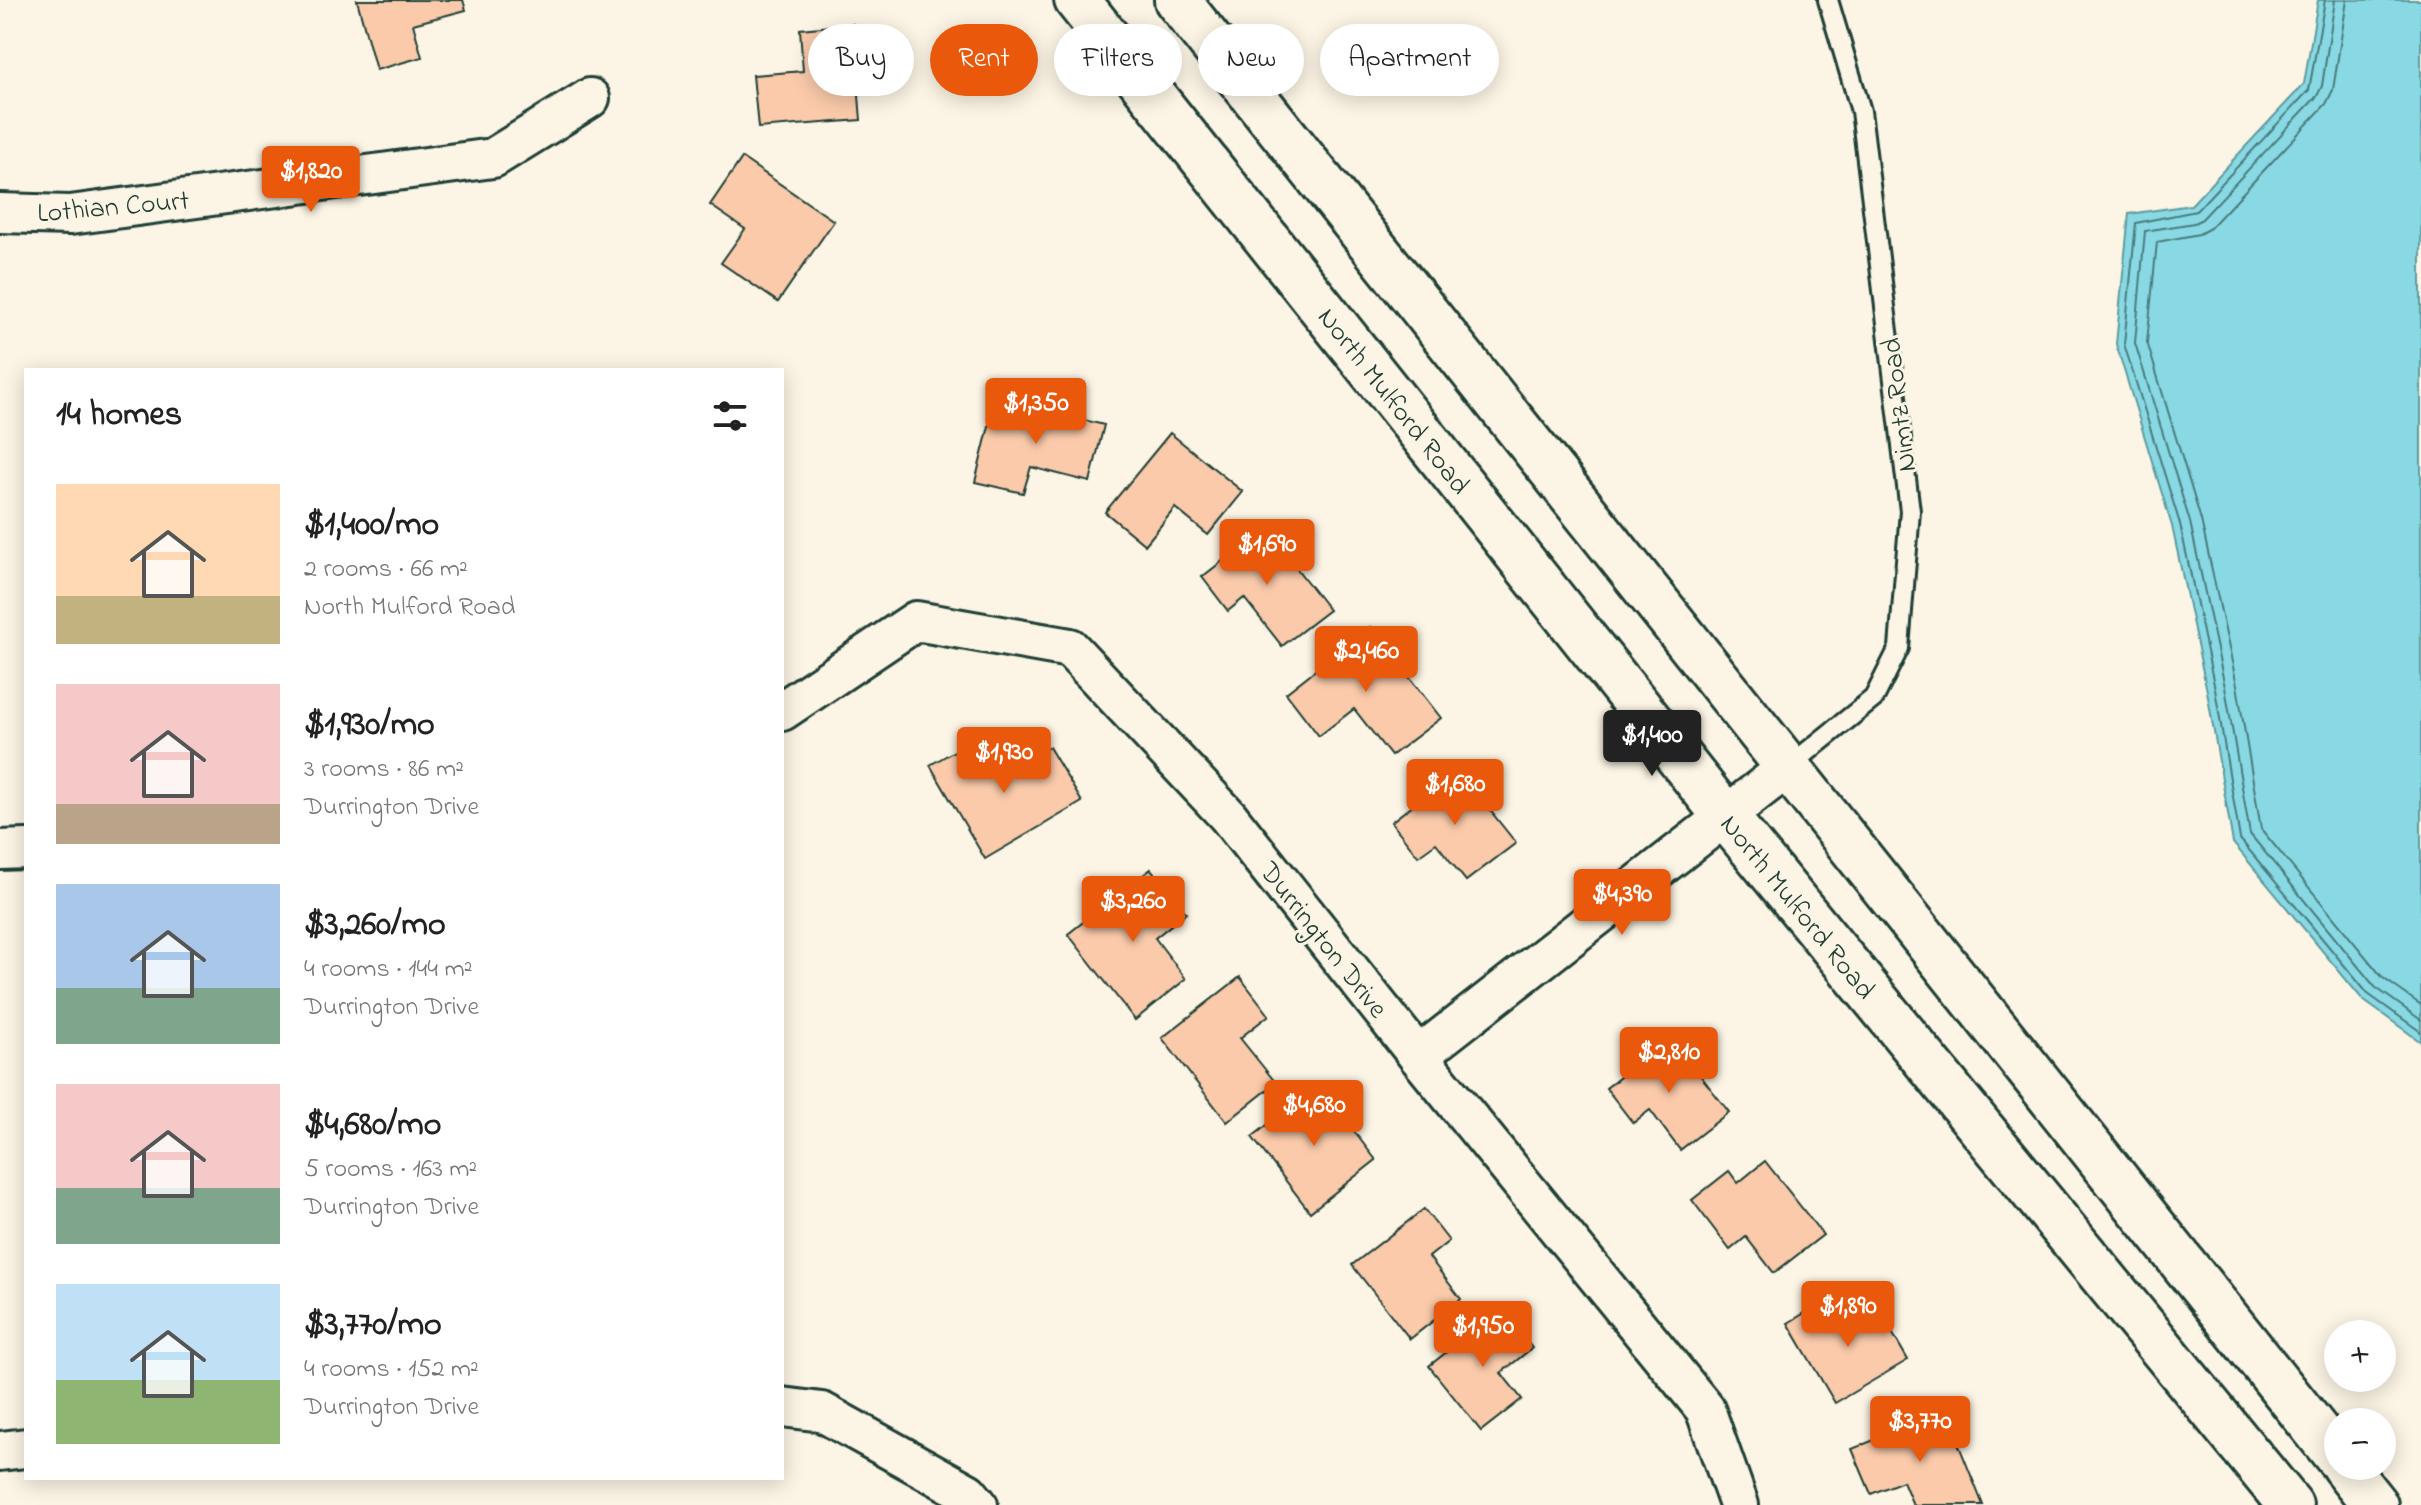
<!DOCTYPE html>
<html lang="en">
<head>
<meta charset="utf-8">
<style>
	:root { --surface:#fff; --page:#f2f2f2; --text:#222; --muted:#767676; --accent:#ea580c }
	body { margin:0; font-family:"Indie Flower",sans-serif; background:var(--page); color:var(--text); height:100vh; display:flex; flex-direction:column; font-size:30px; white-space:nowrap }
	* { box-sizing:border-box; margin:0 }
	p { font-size:26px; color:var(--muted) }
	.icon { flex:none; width:44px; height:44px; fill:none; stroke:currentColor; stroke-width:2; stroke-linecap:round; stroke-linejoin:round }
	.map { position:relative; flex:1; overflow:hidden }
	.sheet { position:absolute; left:24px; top:368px; width:760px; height:1112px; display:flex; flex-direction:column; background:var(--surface); border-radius:0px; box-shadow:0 4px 20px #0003 }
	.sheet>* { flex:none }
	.top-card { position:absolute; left:808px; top:24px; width:760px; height:72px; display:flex; gap:16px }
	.tools { position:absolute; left:2324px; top:1320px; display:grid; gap:16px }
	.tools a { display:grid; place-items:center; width:72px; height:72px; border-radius:50%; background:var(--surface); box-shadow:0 4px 20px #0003; font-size:40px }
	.price { position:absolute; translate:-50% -68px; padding:0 18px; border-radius:8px; background:var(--accent); color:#fff; font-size:26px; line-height:52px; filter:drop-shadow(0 2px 4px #0008) }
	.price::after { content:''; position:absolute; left:50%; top:48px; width:24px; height:18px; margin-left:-12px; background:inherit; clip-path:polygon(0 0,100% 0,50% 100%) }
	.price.on { background:#222; color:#fff }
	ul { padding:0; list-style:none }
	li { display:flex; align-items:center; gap:24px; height:200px; padding:0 32px }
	li span { display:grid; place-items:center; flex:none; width:224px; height:160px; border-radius:0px; color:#555 }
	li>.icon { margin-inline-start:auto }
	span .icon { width:96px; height:96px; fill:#fffc; stroke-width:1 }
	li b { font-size:34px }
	h2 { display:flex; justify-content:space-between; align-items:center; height:96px; padding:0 32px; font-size:34px }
	.tag { padding:0 28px; border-radius:36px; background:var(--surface); box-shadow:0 4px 20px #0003; font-size:28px; line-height:72px }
	.tag.on { background:var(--accent); color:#fff }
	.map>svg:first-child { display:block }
	.water { fill:#89d9e5; stroke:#5f9b9e; stroke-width:2 }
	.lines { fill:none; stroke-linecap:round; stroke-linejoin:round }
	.shore { stroke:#497b7b; stroke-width:2 }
	.building { fill:#facaaa; stroke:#1f3d34; stroke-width:2 }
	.service-casing { stroke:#1f3d34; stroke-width:24 }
	.minor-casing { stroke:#1f3d34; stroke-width:44 }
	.tertiary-casing { stroke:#1f3d34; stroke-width:50 }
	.service { stroke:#fcf5e5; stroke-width:18 }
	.minor { stroke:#fcf5e5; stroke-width:38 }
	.tertiary { stroke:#fcf5e5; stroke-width:44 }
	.labels { text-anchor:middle; stroke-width:6; stroke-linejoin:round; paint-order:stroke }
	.street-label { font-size:28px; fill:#1f3d34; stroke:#fcf5e5 }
</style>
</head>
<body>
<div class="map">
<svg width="2421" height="1505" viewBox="0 0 2421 1505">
	<rect width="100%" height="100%" fill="#fcf5e5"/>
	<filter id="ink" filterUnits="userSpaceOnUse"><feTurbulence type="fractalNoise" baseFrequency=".0125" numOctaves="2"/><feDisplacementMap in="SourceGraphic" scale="16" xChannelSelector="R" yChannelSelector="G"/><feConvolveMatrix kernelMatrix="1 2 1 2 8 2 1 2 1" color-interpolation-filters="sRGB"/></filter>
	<g filter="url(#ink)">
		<polygon class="water" points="2318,0 2421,0 2421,1042 2363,1000 2233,843 2207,691 2172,526 2116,344 2129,214 2191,205 2304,84"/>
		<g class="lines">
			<g class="shore">
				<polyline points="2325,0 2309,90 2196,211 2136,223 2124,344 2180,524 2215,689 2240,839 2368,994 2421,1032"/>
				<polyline points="2335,0 2322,86 2317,96 2202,219 2194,223 2145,231 2135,343 2190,522 2225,687 2250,834 2375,987 2421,1020"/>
				<polyline points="2347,0 2333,90 2326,104 2210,228 2199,234 2157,242 2147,342 2201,520 2237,685 2261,829 2383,978 2421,1005"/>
			</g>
		</g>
		<g class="building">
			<polygon points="357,0 463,0 466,10 413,24 422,57 376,70"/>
			<polygon points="853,24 861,120 758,128 753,75 803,71 800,29"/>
			<polygon points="742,158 834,221 778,302 721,263 745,229 710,205"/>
			<polygon points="996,398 1104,425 1090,482 1031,467 1023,493 975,482"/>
			<polygon points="1170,433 1243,492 1208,535 1175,508 1145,545 1105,512"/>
			<polygon points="1265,528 1329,610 1282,646 1244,598 1228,611 1202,577"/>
			<polygon points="1370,627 1441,718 1391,756 1354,709 1319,736 1286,693"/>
			<polygon points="977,738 1000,776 1049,747 1082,802 985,859 930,765"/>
			<polygon points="1458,770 1516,843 1466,881 1436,843 1418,856 1391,822"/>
			<polygon points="1151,869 1186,913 1155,938 1186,979 1135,1020 1068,934"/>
			<polygon points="1240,977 1269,1015 1240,1038 1276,1083 1227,1122 1162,1038"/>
			<polygon points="1671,1038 1729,1112 1680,1150 1650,1110 1633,1123 1606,1088"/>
			<polygon points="1318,1085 1376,1160 1310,1212 1252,1137"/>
			<polygon points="1765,1161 1823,1235 1774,1273 1746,1237 1730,1250 1692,1200 1729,1171 1738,1183"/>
			<polygon points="1424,1209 1449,1241 1429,1257 1461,1299 1410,1339 1352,1265"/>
			<polygon points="1823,1302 1839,1327 1876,1305 1908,1360 1835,1403 1788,1323"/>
			<polygon points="1501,1309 1532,1348 1501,1373 1522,1399 1481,1431 1429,1366"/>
			<polygon points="1945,1411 1983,1505 1913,1505 1903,1481 1871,1494 1852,1449"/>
		</g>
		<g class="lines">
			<g class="service-casing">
				<polyline id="service" points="1787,768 1874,698 1899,648 1910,511 1861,111 1828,0"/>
			</g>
			<g class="minor-casing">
				<g id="minor">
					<polyline points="0,213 70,215 493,158 590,98"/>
					<polyline points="782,711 916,621 1070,648 1228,816 1418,1056 1705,1409 1739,1505"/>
					<polyline points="0,850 26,849"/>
					<polyline points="1418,1056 1787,768"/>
					<polyline points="782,1407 822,1412 968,1493 978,1505"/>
					<polyline points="0,1451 26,1448"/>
				</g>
			</g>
			<g class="tertiary-casing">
				<g id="tertiary">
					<polyline points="1077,0 1726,817 2290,1505"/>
					<polyline points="1177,0 2338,1458"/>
					<polyline points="2344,1466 2375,1505"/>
				</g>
			</g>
			<use href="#service" class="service"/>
			<use href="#minor" class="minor"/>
			<use href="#tertiary" class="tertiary"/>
		</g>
	</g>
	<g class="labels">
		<g class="street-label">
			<text transform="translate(113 205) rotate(-5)" y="10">Lothian Court</text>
			<text transform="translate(1395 400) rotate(52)" y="10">North Mulford Road</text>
			<text transform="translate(1897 405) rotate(-97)" y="10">Nimtz Road</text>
			<text transform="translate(1799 906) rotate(51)" y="10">North Mulford Road</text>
			<text transform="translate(1325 939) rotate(52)" y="10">Durrington Drive</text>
		</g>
	</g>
</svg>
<div class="tools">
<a>+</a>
<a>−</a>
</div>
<b class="price" style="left:311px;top:214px">$1,820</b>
<b class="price" style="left:1036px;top:446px">$1,350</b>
<b class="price" style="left:1267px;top:587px">$1,690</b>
<b class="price" style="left:1366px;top:694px">$2,460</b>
<b class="price on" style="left:1652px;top:778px">$1,400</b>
<b class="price" style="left:1004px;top:795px">$1,930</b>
<b class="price" style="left:1455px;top:827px">$1,680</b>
<b class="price" style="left:1622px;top:937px">$4,390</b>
<b class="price" style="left:1133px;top:944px">$3,260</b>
<b class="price" style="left:1669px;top:1095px">$2,810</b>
<b class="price" style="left:1314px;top:1148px">$4,680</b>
<b class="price" style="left:1848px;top:1349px">$1,890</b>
<b class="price" style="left:1483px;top:1369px">$1,950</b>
<b class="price" style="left:1920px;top:1464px">$3,770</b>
<div class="top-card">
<a class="tag">Buy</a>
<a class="tag on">Rent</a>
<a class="tag">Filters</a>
<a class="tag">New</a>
<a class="tag">Apartment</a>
</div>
<section class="sheet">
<h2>14 homes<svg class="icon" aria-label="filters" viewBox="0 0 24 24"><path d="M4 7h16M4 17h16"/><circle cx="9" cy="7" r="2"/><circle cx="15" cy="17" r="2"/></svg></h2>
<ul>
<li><span style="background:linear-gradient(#ffd9b3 70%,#c2b280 0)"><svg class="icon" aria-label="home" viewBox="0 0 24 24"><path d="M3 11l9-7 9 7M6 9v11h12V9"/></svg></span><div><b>$1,400/mo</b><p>2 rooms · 66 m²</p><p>North Mulford Road</p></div></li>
<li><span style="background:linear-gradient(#f6c9c9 75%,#b9a48a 0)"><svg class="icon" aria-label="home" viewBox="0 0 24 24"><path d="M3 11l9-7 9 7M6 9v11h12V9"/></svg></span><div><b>$1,930/mo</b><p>3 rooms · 86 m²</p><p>Durrington Drive</p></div></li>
<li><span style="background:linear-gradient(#a9c7e8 65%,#7fa58c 0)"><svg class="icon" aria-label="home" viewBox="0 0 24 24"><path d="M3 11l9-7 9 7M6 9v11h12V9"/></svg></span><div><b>$3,260/mo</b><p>4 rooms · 144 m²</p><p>Durrington Drive</p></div></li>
<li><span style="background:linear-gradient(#f6c9c9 65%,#7fa58c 0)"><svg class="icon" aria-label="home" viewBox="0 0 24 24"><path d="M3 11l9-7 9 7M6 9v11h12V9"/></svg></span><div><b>$4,680/mo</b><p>5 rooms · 163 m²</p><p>Durrington Drive</p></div></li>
<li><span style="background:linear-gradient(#bfe0f5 60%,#8fb573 0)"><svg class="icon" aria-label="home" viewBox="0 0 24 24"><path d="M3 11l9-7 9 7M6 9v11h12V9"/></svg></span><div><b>$3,770/mo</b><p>4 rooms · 152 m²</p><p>Durrington Drive</p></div></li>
</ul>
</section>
</div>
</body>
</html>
